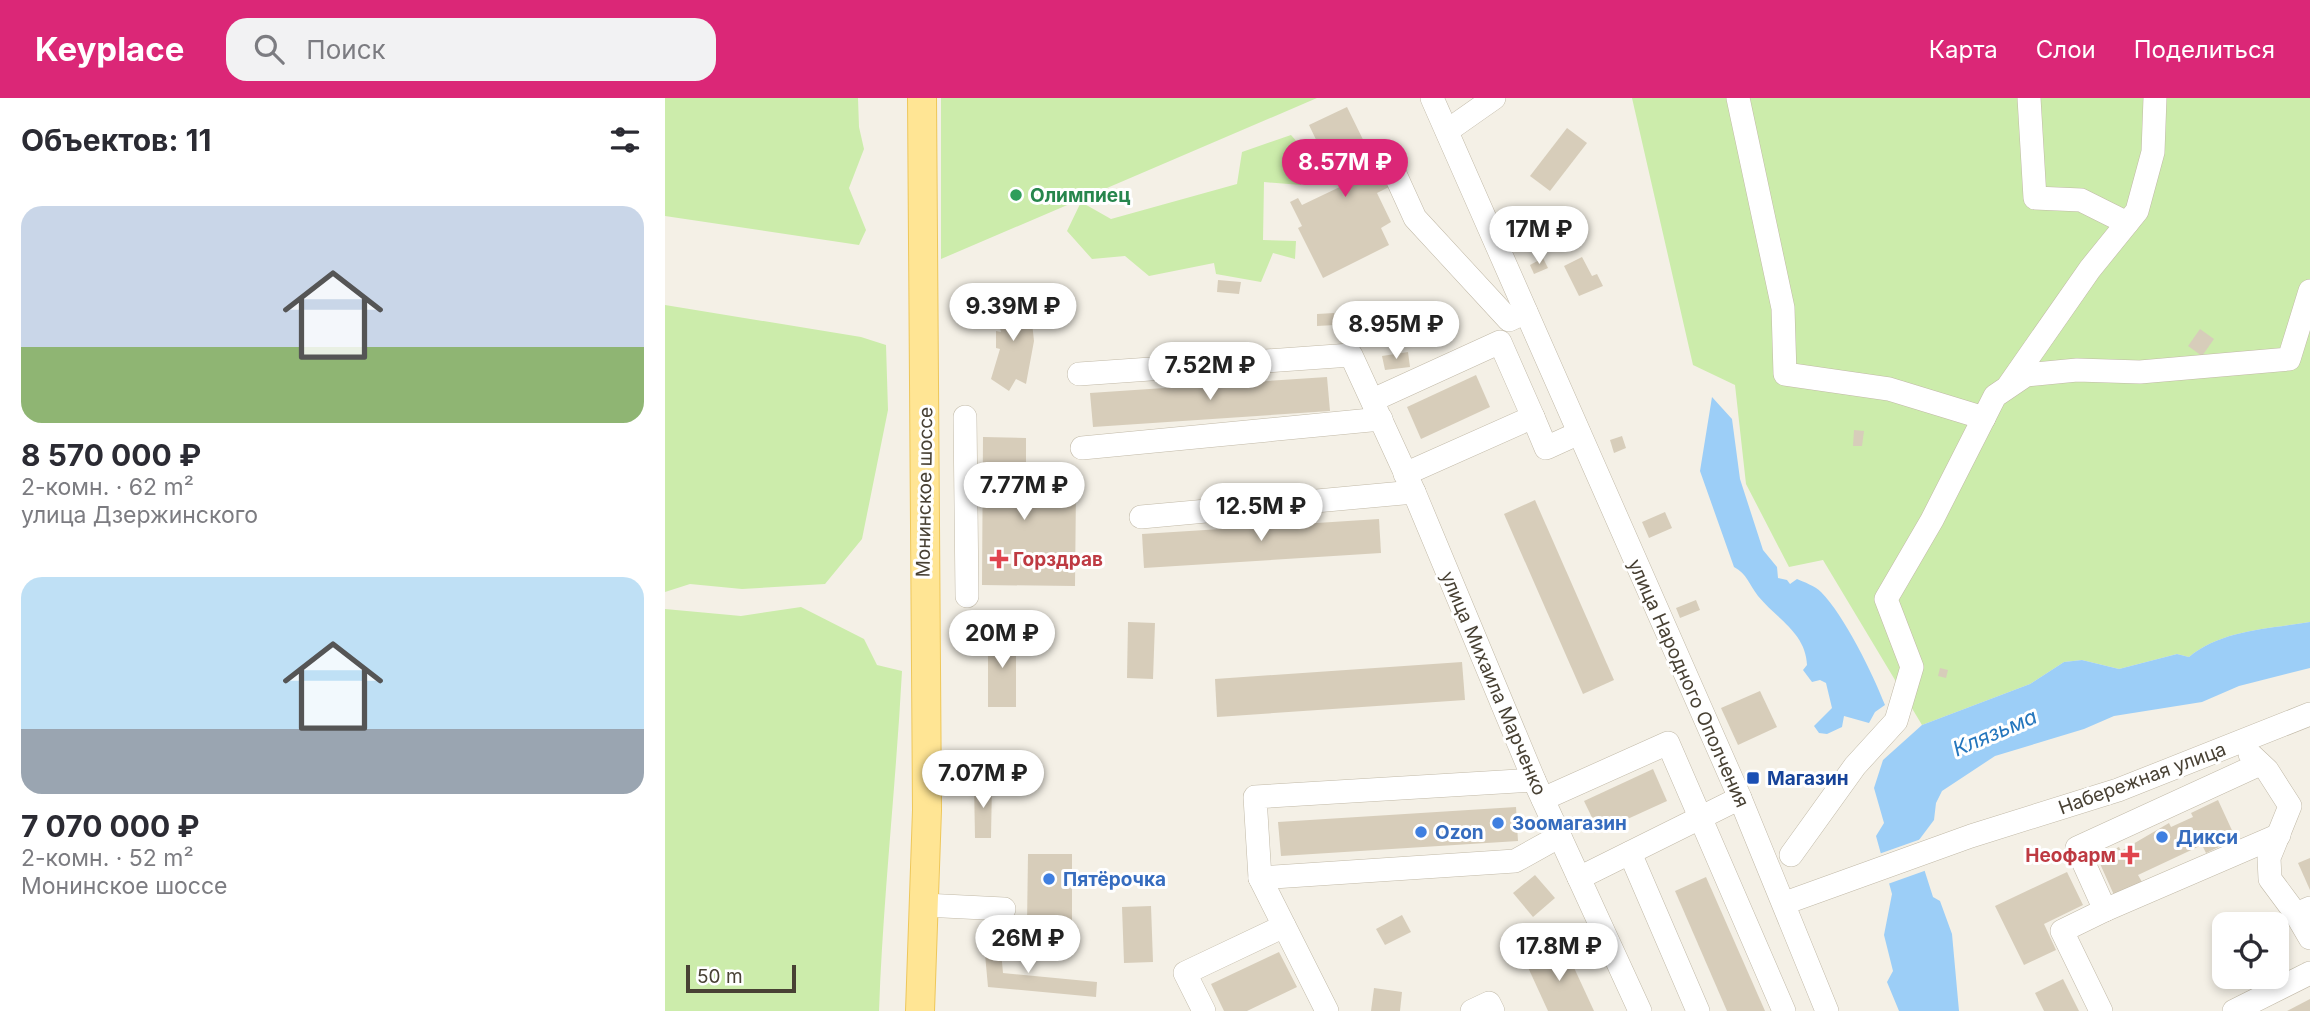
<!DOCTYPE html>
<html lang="ru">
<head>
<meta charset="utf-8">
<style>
	:root { --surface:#fff; --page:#f2f2f3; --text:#2b2b33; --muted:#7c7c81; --accent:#db2777 }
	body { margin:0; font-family:Inter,sans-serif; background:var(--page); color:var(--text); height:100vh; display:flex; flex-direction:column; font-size:26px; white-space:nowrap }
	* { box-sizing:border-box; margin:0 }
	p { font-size:23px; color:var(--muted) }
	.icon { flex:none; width:38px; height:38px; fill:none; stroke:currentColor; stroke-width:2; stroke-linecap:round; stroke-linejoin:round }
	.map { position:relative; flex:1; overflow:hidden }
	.details { display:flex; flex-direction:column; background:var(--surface); width:665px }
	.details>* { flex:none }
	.tools { position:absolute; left:1547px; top:814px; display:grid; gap:14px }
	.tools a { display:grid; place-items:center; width:77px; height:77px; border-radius:14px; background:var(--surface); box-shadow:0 4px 10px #0003; font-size:35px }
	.scale { position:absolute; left:21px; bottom:18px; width:110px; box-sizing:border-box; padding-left:7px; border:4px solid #484134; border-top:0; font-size:19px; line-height:24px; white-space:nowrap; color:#484134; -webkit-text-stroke:5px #fff; paint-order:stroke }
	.price { position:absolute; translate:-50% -60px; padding:0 16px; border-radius:24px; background:#fff; color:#222; font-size:23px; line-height:46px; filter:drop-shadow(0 2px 4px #0008) }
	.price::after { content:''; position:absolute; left:50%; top:42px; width:21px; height:16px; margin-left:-10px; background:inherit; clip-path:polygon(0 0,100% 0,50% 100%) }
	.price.selected { background:var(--accent); color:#fff }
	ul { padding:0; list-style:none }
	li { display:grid; align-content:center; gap:14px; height:371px; padding:0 21px }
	li span { display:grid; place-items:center; height:217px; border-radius:21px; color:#555 }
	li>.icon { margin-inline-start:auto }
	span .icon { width:126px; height:126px; fill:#fffc; stroke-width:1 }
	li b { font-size:30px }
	h2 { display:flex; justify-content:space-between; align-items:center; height:84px; padding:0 21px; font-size:30px }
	header { display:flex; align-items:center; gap:42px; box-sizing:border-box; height:98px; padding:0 35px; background:var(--accent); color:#fff }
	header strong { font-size:33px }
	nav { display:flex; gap:38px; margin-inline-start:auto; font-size:24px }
	.search { width:490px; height:63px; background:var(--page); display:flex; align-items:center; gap:18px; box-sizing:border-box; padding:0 24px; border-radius:21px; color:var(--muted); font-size:26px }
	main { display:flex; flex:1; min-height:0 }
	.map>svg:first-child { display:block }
	.green { fill:#ccecab }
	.water { fill:#9ccef7 }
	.pier { fill:#f4f0e6 }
	.building { fill:#d7cdba }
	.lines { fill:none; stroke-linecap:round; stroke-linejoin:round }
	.minor-casing { stroke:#c1b9a7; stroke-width:24 }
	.major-casing { stroke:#eec75a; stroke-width:30 }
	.minor { stroke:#fff; stroke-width:23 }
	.major { stroke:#ffe594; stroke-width:28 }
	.leisure-dot { fill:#2e9e5b; stroke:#fff; stroke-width:2.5 }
	.health-dot { fill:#e0444e; stroke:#fff; stroke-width:2.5 }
	.transit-dot { fill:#1a4fb4; stroke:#fff; stroke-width:2.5 }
	.shop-dot { fill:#3f7fe0; stroke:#fff; stroke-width:2.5 }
	.labels { text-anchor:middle; stroke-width:6; stroke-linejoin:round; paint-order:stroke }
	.leisure-label { font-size:19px; font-weight:bold; fill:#27864d; stroke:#fff; text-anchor:start }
	.street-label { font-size:19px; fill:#484134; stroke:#fff }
	.health-label { font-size:19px; font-weight:bold; fill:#be3a42; stroke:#fff; text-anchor:start }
	.transit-label { font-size:19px; font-weight:bold; fill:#164399; stroke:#fff; text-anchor:start }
	.shop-label { font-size:19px; font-weight:bold; fill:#366cbe; stroke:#fff; text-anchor:start }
	.water-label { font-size:21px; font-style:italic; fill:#2476bd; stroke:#fff }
</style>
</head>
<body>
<header>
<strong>Keyplace</strong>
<div class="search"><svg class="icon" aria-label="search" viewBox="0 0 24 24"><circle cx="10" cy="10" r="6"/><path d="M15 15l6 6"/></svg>Поиск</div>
<nav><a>Карта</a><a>Слои</a><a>Поделиться</a></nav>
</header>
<main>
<section class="details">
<h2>Объектов: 11<svg class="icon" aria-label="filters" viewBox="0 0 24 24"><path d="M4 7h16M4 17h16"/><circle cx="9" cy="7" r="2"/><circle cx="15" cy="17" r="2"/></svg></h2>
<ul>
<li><span style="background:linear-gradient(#c9d6e8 65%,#8fb573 0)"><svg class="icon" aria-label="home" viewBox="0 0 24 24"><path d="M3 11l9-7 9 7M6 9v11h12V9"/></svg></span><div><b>8 570 000 ₽</b><p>2-комн. · 62 m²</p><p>улица Дзержинского</p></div></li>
<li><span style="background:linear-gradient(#bfe0f5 70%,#9aa5b1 0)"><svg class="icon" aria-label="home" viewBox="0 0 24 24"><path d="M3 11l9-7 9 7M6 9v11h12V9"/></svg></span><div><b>7 070 000 ₽</b><p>2-комн. · 52 m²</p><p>Монинское шоссе</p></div></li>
</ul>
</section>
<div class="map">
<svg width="1645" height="913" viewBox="0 0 1645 913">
	<rect width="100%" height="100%" fill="#f4f0e6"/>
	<g class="green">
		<polygon points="0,0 193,0 194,29 199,51 184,90 201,132 194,147 0,118"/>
		<polygon points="276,0 652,0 276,161"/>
		<path d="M 967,0 L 1645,0 L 1645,524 C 1604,531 1556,532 1524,559 L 1512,556 L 1454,571 L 1417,562 L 1399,564 L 1365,586 L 1257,627 L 1158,462 L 1124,469 L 1081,386 L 1070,287 L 1028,267 Z"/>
		<polygon points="626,37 641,54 636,87 599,84 598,142 631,143 630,161 608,155 596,184 551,176 549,165 484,178 460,158 427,161 402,133 416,104 446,121 572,86 577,54"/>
		<polygon points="0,207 196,239 221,247 223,312 197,441 160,486 77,491 25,486 0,494"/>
		<path d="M 136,509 L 199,541 L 212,567 L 237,573 C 231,686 218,800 214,913 L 0,913 L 0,511 L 76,518 Z"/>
	</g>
	<g class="water">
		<path d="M 1047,299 L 1067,321 L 1075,381 L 1098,452 L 1112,469 L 1113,480 L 1122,482 L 1125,486 L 1132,481 C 1139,484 1150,488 1156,494 C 1179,517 1208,576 1220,607 L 1210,614 L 1204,625 L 1179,618 L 1177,629 L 1162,636 L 1154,635 L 1149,628 L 1167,610 L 1161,585 L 1155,582 L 1147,584 L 1138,572 L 1142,567 C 1141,535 1112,521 1093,498 C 1084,486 1082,476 1069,469 L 1035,373 Z"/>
		<path d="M 1645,524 L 1645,570 L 1574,588 L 1537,604 L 1449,618 L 1419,631 L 1330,658 L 1277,693 L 1271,705 L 1269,722 L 1254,742 L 1253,752 L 1268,799 L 1275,803 L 1287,836 L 1294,913 L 1234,913 L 1222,884 L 1228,873 L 1219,837 L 1227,796 L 1211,738 L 1219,725 L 1209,690 L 1218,662 L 1257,627 L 1365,586 L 1399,564 L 1417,562 L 1454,571 L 1512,556 L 1524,559 C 1556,532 1604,531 1645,524 Z"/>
	</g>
	<polygon class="pier" points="1259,740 1257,752 1262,772 1220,787 1211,757"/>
	<g class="building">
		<polygon points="682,9 709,64 714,62 726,88 712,95 726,124 716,130 724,147 658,180 633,130 637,128 625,104 633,100 637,107 681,86 674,71 667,75 644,27"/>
		<polygon points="902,30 922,45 885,93 865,78"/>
		<polygon points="917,159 927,178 932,176 938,188 914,198 899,168"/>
		<polygon points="878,160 883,170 869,176 865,167"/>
		<polygon points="553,182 576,184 574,196 552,194"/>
		<polygon points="346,201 349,207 359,201 366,215 369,243 361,286 351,281 344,293 326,281 335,251 331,250 331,233 336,234 329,208"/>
		<polygon points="669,215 670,227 652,228 652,216"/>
		<polygon points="1535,231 1549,241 1537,258 1523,248"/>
		<polygon points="743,254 745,269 720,272 717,258"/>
		<polygon points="811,277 825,309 756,341 742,309"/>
		<polygon points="662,279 665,313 428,329 425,295"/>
		<polygon points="1189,332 1199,333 1197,348 1188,348"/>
		<polygon points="957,338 961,350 949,355 945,342"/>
		<polygon points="318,339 361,340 361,389 411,390 410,488 317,487"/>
		<polygon points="870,402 949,582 918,596 839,416"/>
		<polygon points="1000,414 1007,430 984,440 977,424"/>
		<polygon points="714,421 716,455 479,470 477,436"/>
		<polygon points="1031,502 1035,512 1015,520 1011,510"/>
		<polygon points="463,524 490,525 488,581 462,580"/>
		<polygon points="323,534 351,535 351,609 323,609"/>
		<polygon points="797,564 800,602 552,619 550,581"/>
		<polygon points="1275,570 1283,572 1281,580 1273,578"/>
		<polygon points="1095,593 1112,629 1073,647 1056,610"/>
		<polygon points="988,671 1002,703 934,734 919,703"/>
		<polygon points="309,685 327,685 326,740 310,740"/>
		<polygon points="1553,702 1571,741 1541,755 1537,747 1473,777 1477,784 1449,797 1432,759 1454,749 1456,753 1504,725 1506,729 1528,719 1526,715"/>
		<polygon points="851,709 853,743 616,758 613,724"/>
		<polygon points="363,756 407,756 407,826 362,826"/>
		<polygon points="1645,760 1645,792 1633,765"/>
		<polygon points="1402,774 1418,807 1379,826 1391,852 1359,867 1330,808"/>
		<polygon points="870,777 890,800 868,819 848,795"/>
		<polygon points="1041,779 1100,913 1062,913 1010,793"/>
		<polygon points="486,808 488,864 459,865 457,809"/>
		<polygon points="737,817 746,834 720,847 711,831"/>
		<polygon points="334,832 338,875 432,884 431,899 323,889 318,834"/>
		<polygon points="899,848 929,913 883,913 861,865"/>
		<polygon points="614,854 632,889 582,913 559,913 546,886"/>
		<polygon points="1398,881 1414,913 1379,913 1370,895"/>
		<polygon points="709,890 737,894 735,913 706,913"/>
		<polygon points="1645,901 1645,913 1622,913"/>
	</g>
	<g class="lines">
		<g class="minor-casing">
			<g id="minor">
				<polyline points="767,0 1075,700 1162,913"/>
				<polyline points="1073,0 1118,210 1120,276 1224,291 1319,320"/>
				<polyline points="1364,0 1370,100 1416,102 1462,125"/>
				<polyline points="782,33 829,0"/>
				<polyline points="730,76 750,120 844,222 861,214"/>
				<polyline points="414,276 686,257 749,394 869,682 975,913"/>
				<polyline points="1344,287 1425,171 1472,113 1488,54 1490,0"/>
				<polyline points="708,302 835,244 868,319 740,376"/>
				<polyline points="300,319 302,498"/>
				<polyline points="868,319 881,350 914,335"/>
				<polyline points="417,350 716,321"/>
				<polyline points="476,419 749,394"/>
				<polyline points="1585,656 1602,672 1625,708 1604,760 1605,781 1631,816 1645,810"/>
				<polyline points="878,701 1003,645 1119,913"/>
				<polyline points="965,755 1033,913"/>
				<polyline points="1126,757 1190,668 1231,623 1247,569 1221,501 1267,422 1330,298 1361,277 1412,272 1475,274 1624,261 1645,193"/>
				<polyline points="595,780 850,763 895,738"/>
				<polyline points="914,780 1075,700"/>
				<polyline points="1120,805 1306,738 1453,692 1645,616"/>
				<polyline points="259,807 339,811"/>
				<polyline points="1440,812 1614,737"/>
				<polyline points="1631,816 1645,840"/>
				<polyline points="539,913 520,875 619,828"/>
				<polyline points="662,913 595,780 590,699 869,682"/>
				<polyline points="807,913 824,905 828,913"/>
				<polyline points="1436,913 1397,833 1440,812 1412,750 1595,666"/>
				<polyline points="1569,913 1645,875"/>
			</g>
		</g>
		<g class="major-casing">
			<polyline id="major" points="255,913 262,712 257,0"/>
		</g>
		<use href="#minor" class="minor"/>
		<use href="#major" class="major"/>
	</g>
	<circle class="leisure-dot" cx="351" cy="97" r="7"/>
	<g class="health-dot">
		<path d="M330.5 450.5h7v7h7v7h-7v7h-7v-7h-7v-7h7z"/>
		<path d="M1461.5 746.5h7v7h7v7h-7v7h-7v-7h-7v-7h7z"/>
	</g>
	<rect class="transit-dot" x="1081" y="673" width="14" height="14" rx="3.5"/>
	<g class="shop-dot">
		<circle cx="833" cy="725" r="7"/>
		<circle cx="756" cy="734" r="7"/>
		<circle cx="1497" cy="739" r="7"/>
		<circle cx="384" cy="781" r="7"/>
	</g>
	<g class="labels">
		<g class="leisure-label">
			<text x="365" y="104">Олимпиец</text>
		</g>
		<g class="street-label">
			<text transform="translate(259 394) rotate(-89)" y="7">Монинское шоссе</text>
			<text transform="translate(829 585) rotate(67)" y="7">улица Михаила Марченко</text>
			<text transform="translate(1024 585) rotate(66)" y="7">улица Народного Ополчения</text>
			<text transform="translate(1477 680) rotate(-20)" y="7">Набережная улица</text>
		</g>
		<g class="health-label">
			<text x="348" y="468">Горздрав</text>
			<text x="1451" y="764" text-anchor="end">Неофарм</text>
		</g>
		<g class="transit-label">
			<text x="1102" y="687">Магазин</text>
		</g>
		<g class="shop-label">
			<text x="847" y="732">Зоомагазин</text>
			<text x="770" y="741">Ozon</text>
			<text x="1511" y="746">Дикси</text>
			<text x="398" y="788">Пятёрочка</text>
		</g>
		<g class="water-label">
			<text transform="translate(1330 635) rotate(-23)" y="7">Клязьма</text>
		</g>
	</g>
</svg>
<div class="tools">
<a><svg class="icon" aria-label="locate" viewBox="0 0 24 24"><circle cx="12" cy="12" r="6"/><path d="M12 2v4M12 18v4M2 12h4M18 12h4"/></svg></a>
</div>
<div class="scale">50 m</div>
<b class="price selected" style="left:680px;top:101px">8.57M ₽</b>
<b class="price" style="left:874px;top:168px">17M ₽</b>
<b class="price" style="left:348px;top:245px">9.39M ₽</b>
<b class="price" style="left:731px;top:263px">8.95M ₽</b>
<b class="price" style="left:545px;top:304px">7.52M ₽</b>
<b class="price" style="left:359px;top:424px">7.77M ₽</b>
<b class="price" style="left:596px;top:445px">12.5M ₽</b>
<b class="price" style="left:337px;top:572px">20M ₽</b>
<b class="price" style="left:318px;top:712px">7.07M ₽</b>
<b class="price" style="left:363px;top:877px">26M ₽</b>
<b class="price" style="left:894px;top:885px">17.8M ₽</b>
</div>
</main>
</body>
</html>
